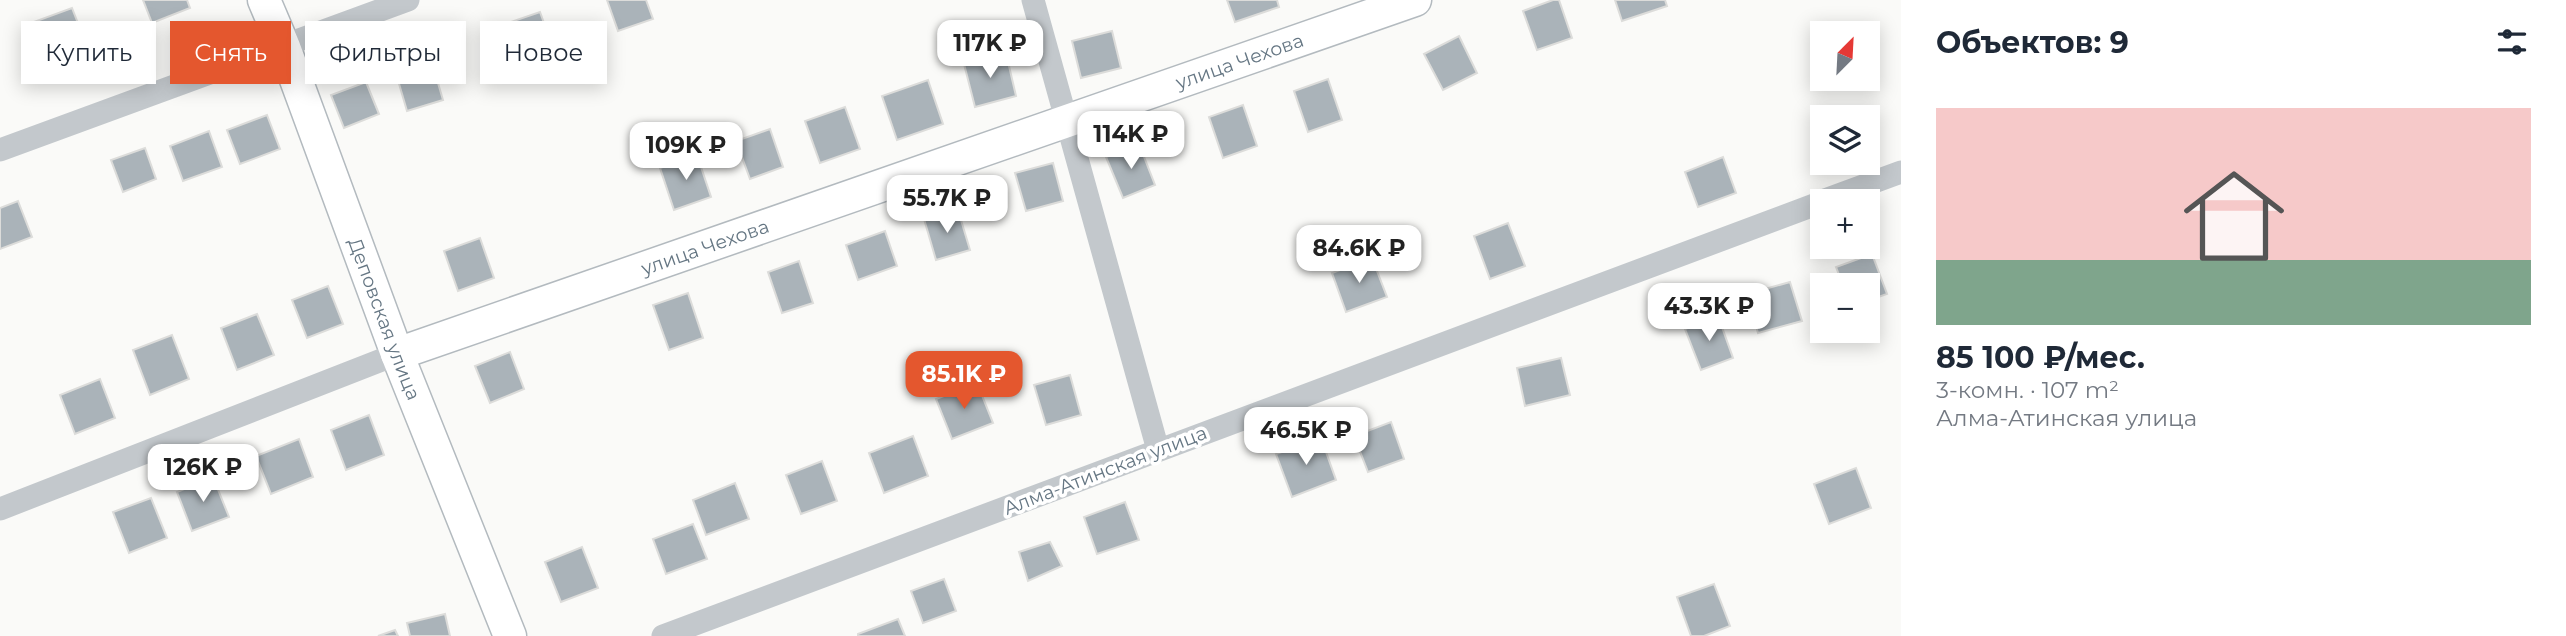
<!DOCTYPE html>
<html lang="ru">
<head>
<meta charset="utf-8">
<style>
	:root { --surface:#fff; --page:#f2f2f3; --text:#1f2937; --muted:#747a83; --line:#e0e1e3; --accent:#e4572e }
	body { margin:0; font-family:Montserrat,sans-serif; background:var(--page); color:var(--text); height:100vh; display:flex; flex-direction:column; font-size:26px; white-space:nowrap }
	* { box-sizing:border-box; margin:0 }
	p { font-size:23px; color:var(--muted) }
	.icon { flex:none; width:38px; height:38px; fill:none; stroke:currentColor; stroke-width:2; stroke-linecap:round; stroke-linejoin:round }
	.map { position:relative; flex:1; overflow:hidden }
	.sheet { display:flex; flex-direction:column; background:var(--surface); width:665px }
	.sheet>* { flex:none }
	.banner { position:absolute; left:21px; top:21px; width:665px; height:63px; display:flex; gap:14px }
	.needle { width:46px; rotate:24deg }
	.fabs { position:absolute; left:1810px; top:21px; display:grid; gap:14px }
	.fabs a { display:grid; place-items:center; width:70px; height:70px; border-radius:0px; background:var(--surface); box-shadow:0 4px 18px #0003; font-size:35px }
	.price { position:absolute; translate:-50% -60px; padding:0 16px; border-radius:14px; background:#fff; color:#222; font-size:23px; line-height:46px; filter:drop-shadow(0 2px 4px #0008) }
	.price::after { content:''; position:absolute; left:50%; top:42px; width:21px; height:16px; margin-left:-10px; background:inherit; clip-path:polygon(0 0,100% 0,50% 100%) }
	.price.selected { background:var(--accent); color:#fff }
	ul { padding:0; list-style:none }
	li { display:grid; align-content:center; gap:14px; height:371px; padding:0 35px }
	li+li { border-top:2px solid var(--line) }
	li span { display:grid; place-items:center; height:217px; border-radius:0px; color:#555 }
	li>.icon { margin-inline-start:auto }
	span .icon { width:126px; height:126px; fill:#fffc; stroke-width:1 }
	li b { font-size:30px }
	h2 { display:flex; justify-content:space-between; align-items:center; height:84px; padding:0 35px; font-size:30px }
	.chip { padding:0 24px; border-radius:0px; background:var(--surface); box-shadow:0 4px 18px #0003; font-size:24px; line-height:63px }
	.chip.selected { background:var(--accent); color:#fff }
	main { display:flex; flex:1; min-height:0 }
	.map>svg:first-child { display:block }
	.building { fill:#aab3b9; stroke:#dcdcda; stroke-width:2 }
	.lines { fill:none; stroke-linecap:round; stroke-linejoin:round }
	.secondary-casing { stroke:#b3babf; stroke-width:35 }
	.street { stroke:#c3c8cc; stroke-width:23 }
	.secondary { stroke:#fff; stroke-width:32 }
	.labels { text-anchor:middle; stroke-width:7; stroke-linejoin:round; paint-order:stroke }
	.street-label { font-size:19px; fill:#657683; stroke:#fff }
</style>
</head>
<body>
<main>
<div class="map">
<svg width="1901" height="636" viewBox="0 0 1901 636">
	<rect width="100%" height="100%" fill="#fafaf8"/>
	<g class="building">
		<polygon points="143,0 187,0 190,8 152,23"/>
		<polygon points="607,0 646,0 653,19 618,31"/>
		<polygon points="1227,0 1277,0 1279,7 1235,22"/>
		<polygon points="1553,0 1559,0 1572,38 1537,50 1523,11"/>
		<polygon points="1615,0 1665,0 1667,6 1622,21"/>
		<polygon points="72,8 88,49 46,64 31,23"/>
		<polygon points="540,12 553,48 518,60 505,24"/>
		<polygon points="1112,31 1121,68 1081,78 1072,41"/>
		<polygon points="1459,36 1477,73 1443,90 1424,54"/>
		<polygon points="1006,53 1016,96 975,107 964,64"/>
		<polygon points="431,59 443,100 407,111 395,70"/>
		<polygon points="1328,79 1342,120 1308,132 1294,91"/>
		<polygon points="928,80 943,124 897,140 882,96"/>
		<polygon points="366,82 379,114 344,128 331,95"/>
		<polygon points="1243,105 1257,146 1223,158 1209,117"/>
		<polygon points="845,107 860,149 820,163 805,121"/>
		<polygon points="267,115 280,149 240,164 227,130"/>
		<polygon points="770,129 783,167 750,179 736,141"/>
		<polygon points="209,131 222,167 183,181 170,146"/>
		<polygon points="1139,144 1155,185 1123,198 1106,157"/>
		<polygon points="145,148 156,179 123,192 111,160"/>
		<polygon points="697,155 711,197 674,210 660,168"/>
		<polygon points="1723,157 1736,193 1698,207 1685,172"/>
		<polygon points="1053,163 1063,201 1026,211 1015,173"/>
		<polygon points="18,201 32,237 0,249 0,208"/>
		<polygon points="958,210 970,250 936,260 924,219"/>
		<polygon points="1508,223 1525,266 1490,279 1474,236"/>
		<polygon points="885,231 897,266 858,280 846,245"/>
		<polygon points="480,238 494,278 458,291 444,251"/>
		<polygon points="1872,254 1887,294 1867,301 1867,285 1843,285 1836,267"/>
		<polygon points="1372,258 1387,297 1346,312 1332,273"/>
		<polygon points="799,261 813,303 782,313 768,272"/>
		<polygon points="1790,282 1802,321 1758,333 1747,294"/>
		<polygon points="328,286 343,324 307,338 292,300"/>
		<polygon points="688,293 703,338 669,350 653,305"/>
		<polygon points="257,314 274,355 237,370 221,328"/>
		<polygon points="1718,316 1733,358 1701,370 1685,329"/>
		<polygon points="172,335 189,379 150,395 133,350"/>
		<polygon points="510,352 524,389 490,403 475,366"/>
		<polygon points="1561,358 1570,395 1525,406 1517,368"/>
		<polygon points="1070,375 1081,415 1046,425 1034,385"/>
		<polygon points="100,379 115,418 75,434 60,395"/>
		<polygon points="977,383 993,423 952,439 936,399"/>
		<polygon points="369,415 384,455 346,470 331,430"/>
		<polygon points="1391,422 1404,459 1368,472 1354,436"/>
		<polygon points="913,436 928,476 884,493 869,453"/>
		<polygon points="1321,438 1336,480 1292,497 1276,454"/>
		<polygon points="299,439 313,477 271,494 256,456"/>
		<polygon points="822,461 837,501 801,514 786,475"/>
		<polygon points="1856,468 1871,508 1829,524 1814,484"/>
		<polygon points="213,477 229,517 192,531 177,492"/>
		<polygon points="735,483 749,519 706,535 693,500"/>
		<polygon points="151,498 167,538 129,553 113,512"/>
		<polygon points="1125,502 1139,540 1097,554 1084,517"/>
		<polygon points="693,524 707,559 666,574 653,539"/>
		<polygon points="1050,542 1062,566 1028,581 1019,552"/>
		<polygon points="582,547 598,588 561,602 545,562"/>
		<polygon points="944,579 956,611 923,623 911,591"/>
		<polygon points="1714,584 1730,626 1704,636 1691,636 1677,597"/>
		<polygon points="445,614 450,636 410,636 407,623"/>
		<polygon points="898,619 905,636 858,636 858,634"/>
		<polygon points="395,630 398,636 378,636"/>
	</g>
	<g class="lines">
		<g class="secondary-casing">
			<g id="secondary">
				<path id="s1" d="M 264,0 L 284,47 L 397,354 L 510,636"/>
				<path id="s2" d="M 397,354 L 1415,0"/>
			</g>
		</g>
		<g class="street">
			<polyline points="1033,0 1158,450"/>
			<polyline points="0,150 408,0"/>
			<polyline points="1822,201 1901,172"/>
			<polyline points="0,509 397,354"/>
			<polyline points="663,636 1822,202"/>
		</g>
		<use href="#secondary" class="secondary"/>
	</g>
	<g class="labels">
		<g class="street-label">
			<text dy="7" stroke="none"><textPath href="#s2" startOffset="892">улица Чехова</textPath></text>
			<text dy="7" stroke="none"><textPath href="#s2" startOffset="326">улица Чехова</textPath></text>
			<text dy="7" stroke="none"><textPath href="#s1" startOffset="341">Деповская улица</textPath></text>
			<text transform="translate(1105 470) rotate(-21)" y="7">Алма-Атинская улица</text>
		</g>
	</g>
</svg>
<div class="fabs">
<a><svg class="needle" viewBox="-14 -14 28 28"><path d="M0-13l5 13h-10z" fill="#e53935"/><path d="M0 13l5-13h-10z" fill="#747a83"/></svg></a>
<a><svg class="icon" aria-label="layers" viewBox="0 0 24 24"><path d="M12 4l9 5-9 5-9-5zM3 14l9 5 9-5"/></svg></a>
<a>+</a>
<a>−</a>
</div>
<b class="price" style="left:990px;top:80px">117K ₽</b>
<b class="price" style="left:1131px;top:171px">114K ₽</b>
<b class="price" style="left:686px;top:182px">109K ₽</b>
<b class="price" style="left:947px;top:235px">55.7K ₽</b>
<b class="price" style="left:1359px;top:285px">84.6K ₽</b>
<b class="price" style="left:1709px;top:343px">43.3K ₽</b>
<b class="price selected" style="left:964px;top:411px">85.1K ₽</b>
<b class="price" style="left:1306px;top:467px">46.5K ₽</b>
<b class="price" style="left:203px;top:504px">126K ₽</b>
<div class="banner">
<a class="chip">Купить</a>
<a class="chip selected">Снять</a>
<a class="chip">Фильтры</a>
<a class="chip">Новое</a>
</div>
</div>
<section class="sheet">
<h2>Объектов: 9<svg class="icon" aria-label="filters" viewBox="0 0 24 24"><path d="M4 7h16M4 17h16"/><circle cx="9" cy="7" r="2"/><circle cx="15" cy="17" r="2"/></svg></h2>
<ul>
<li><span style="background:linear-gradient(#f6c9c9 70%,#7fa58c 0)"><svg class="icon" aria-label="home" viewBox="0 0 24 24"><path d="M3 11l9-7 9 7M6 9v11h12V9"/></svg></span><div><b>85 100 ₽/мес.</b><p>3-комн. · 107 m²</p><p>Алма-Атинская улица</p></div></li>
</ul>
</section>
</main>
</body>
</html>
